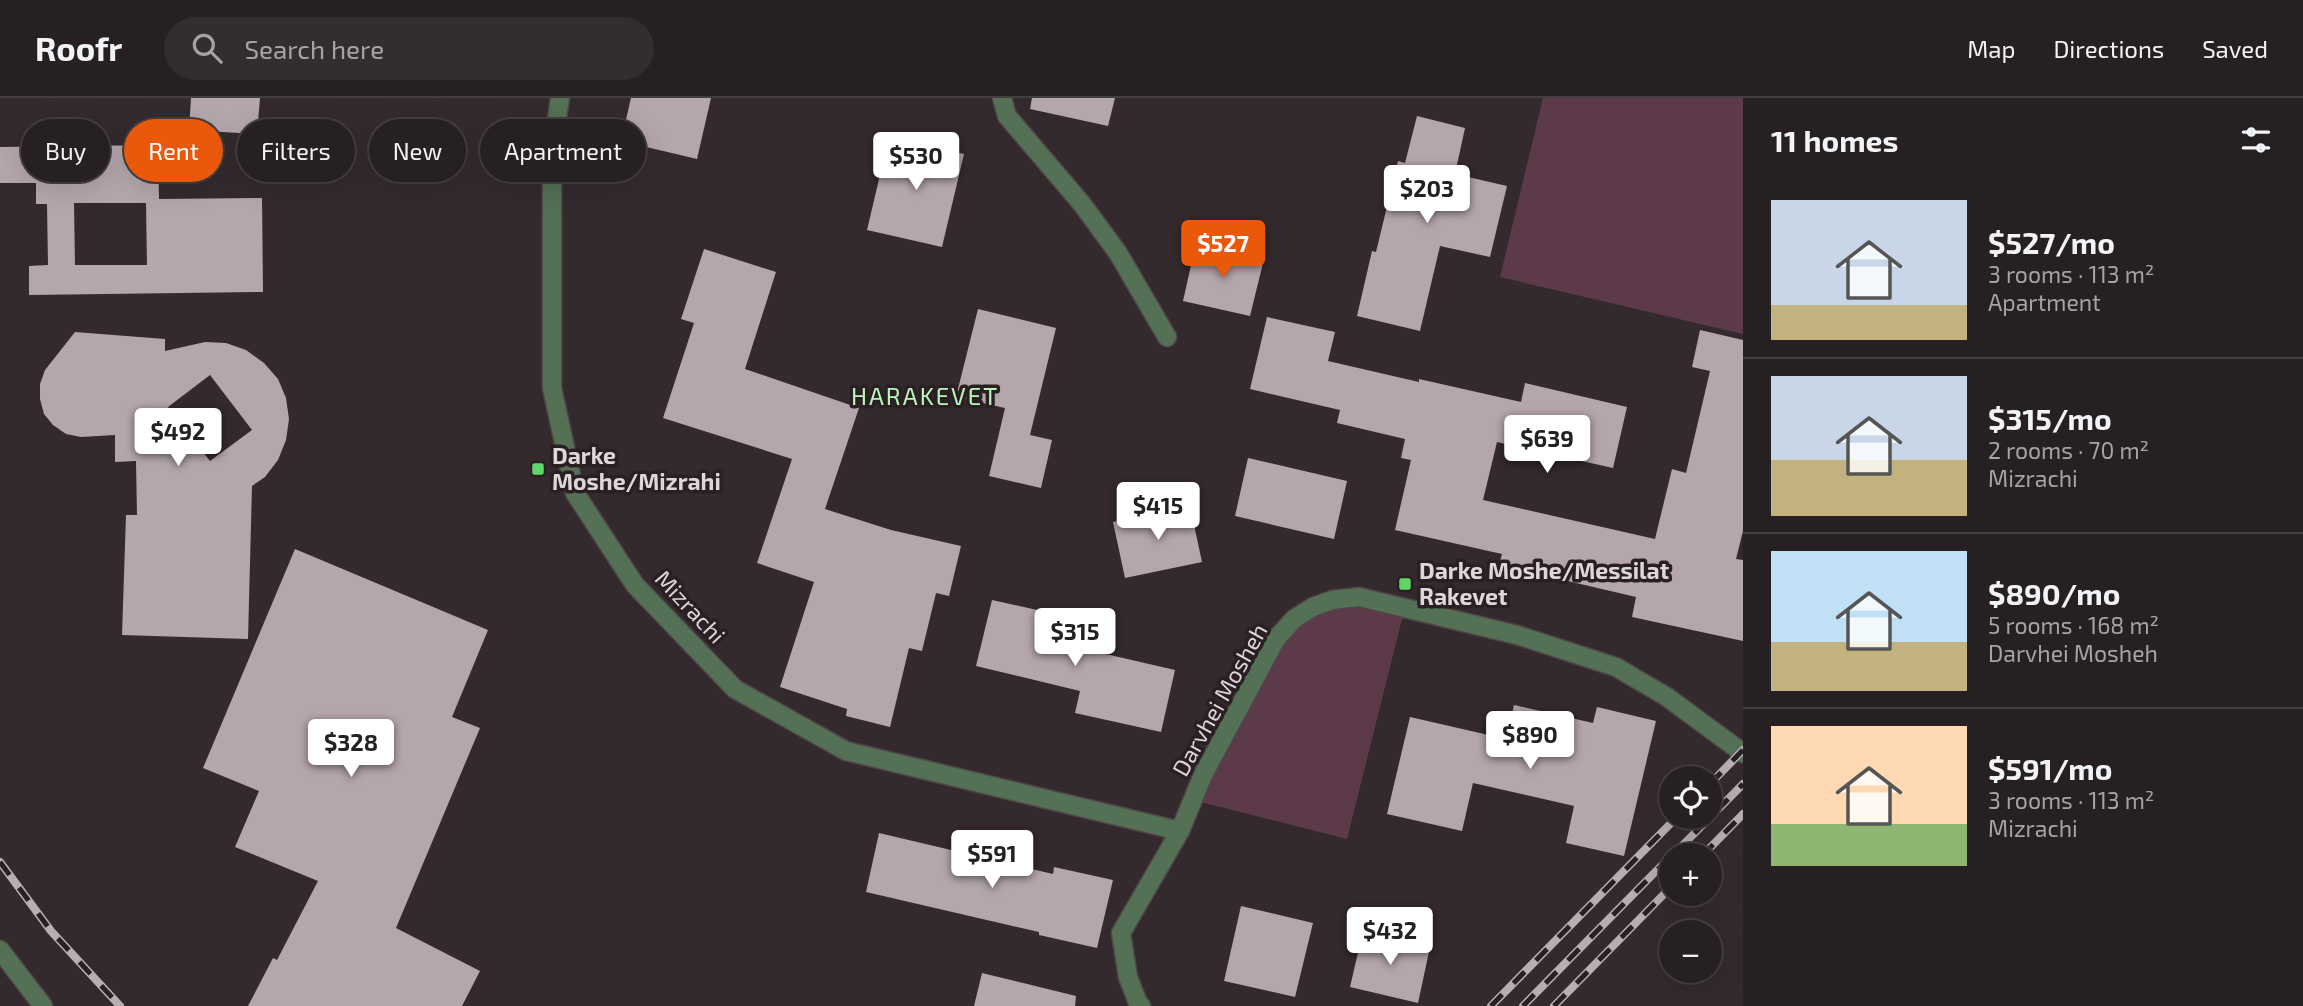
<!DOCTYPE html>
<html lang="en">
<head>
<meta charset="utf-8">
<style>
	:root { --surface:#272022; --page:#332d2f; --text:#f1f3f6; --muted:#a4a3a5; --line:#433e40; --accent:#ea580c }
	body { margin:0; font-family:"Exo 2",sans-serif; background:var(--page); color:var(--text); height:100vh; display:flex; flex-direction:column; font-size:26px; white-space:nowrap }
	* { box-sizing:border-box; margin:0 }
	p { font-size:23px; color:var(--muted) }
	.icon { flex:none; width:38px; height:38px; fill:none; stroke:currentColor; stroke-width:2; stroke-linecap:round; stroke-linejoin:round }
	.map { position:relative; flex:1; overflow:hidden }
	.drawer { display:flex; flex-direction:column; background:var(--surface); width:560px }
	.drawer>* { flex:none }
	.top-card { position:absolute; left:21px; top:21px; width:665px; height:63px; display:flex; gap:14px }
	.controls { position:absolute; left:1659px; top:668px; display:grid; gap:14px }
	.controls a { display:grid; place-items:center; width:63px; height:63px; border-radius:50%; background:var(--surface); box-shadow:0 7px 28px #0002,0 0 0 2px var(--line); font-size:35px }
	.price { position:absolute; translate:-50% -60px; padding:0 16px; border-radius:7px; background:#fff; color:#222; font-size:23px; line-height:46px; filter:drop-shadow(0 2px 4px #0008) }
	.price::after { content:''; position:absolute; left:50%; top:42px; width:21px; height:16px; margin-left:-10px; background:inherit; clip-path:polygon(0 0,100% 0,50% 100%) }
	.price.active { background:var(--accent); color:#fff }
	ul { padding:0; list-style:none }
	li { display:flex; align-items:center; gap:21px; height:175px; padding:0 28px }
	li+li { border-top:2px solid var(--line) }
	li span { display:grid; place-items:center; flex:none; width:196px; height:140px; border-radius:0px; color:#555 }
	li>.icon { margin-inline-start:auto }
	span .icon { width:84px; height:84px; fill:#fffc; stroke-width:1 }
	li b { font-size:30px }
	h2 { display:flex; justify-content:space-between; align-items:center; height:84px; padding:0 28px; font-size:30px }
	.pill { padding:0 24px; border-radius:32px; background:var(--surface); box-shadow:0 7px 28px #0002,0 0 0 2px var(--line); font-size:24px; line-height:63px }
	.pill.active { background:var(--accent); color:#fff }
	header { display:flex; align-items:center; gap:42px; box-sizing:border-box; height:98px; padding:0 35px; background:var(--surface); border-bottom:2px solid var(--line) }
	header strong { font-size:33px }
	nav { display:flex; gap:38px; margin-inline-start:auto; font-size:24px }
	.search { width:490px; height:63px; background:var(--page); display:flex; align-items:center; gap:18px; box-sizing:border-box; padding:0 24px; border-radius:38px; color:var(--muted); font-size:26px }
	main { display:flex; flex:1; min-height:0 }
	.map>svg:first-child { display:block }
	.green { fill:#5c3a49 }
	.building { fill:#b4a6ab; fill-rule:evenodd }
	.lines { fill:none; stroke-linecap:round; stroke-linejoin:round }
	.minor-casing { stroke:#4f4649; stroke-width:21 }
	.minor { stroke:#547055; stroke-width:18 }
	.rail-casing { stroke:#b6aeb1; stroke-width:8 }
	.rail { stroke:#2a2024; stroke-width:5; stroke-dasharray:16; stroke-linecap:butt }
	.poi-dot { fill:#60d56a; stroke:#2a2024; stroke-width:2.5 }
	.labels { text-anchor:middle; stroke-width:7; stroke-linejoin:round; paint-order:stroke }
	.poi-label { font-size:23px; font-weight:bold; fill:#ded7d9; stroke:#2a2024; text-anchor:start }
	.street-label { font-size:23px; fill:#ded7d9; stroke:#2a2024 }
	.neighbourhood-label { font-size:24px; letter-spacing:2px; fill:#baf6bb; stroke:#2a2024 }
</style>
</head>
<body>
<header>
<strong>Roofr</strong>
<div class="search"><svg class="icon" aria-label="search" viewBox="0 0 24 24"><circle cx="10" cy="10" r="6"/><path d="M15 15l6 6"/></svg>Search here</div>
<nav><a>Map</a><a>Directions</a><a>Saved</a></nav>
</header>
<main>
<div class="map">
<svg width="1743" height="908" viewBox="0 0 1743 908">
	<rect width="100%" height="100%" fill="#342a2e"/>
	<g class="green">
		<polygon points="1543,0 1743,0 1743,236 1500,179"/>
		<polygon points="1332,502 1405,509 1347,741 1193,702 1276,541"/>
	</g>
	<g class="building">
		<polygon points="191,0 260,0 257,36 189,32"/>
		<polygon points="631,0 711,0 697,61 621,43"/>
		<polygon points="1032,0 1115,0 1108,28 1030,11"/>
		<polygon points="1417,18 1465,30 1455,76 1507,88 1490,159 1440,148 1420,233 1357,218 1372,153 1376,154 1398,63 1405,65"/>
		<polygon points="889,39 964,56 942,149 867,132"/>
		<path d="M 158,47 L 159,101 L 262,100 L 263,194 L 29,197 L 29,168 L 48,167 L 47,106 L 36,106 L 36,85 L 0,85 L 0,49 ZM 74,105 L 146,105 L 147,167 L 75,167 Z"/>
		<polygon points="1196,145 1264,161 1250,218 1183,203"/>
		<polygon points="704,151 776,174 745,271 859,310 825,411 891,432 961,448 949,498 936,495 922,553 909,550 890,629 846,618 847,611 780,589 814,484 757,465 792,361 663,320 694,225 681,221"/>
		<polygon points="978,211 1056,230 1030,337 1052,342 1041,390 989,378 1005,310 956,299"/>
		<polygon points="1267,219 1335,234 1328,263 1419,284 1419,281 1521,304 1525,285 1627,309 1613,370 1497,344 1483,402 1655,441 1672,371 1686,375 1710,273 1692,269 1700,232 1743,242 1743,433 1736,461 1743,462 1743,543 1632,519 1636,499 1499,467 1502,456 1395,432 1411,362 1401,360 1405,341 1337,325 1340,312 1250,291"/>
		<path d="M 75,234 L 165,241 L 165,253 L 205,244 L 226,245 L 246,252 L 264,265 L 278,281 L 286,300 L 289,321 L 286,342 L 278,362 L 265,379 L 252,388 L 248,541 L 122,537 L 126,417 L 137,417 L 136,363 L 115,364 L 115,337 L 81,339 L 66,336 L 53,327 L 44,316 L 40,301 L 40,286 L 45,272 ZM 210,277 L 252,332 L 210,363 L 168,309 Z"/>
		<polygon points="1248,360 1347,383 1334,441 1235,418"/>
		<polygon points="1190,408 1202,464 1125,480 1113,424"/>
		<polygon points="295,451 488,532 452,619 480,630 396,830 480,873 462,908 248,908 273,860 277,862 318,783 235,749 259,693 203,670"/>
		<polygon points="992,502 1064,518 1058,545 1175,572 1161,634 1075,615 1080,593 976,568"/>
		<polygon points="1514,607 1593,625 1597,609 1656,623 1624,758 1566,745 1574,708 1473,685 1462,733 1387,716 1410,619 1506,641"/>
		<polygon points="879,735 1053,776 1054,769 1113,782 1097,850 1039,837 1039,834 866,794"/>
		<polygon points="1241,808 1313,825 1295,899 1224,883"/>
		<polygon points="1363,833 1430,849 1418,905 1350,889"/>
		<polygon points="982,875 1076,898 1075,908 974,908"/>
	</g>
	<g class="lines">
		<g class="minor-casing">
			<g id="minor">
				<polyline points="560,0 552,54 552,290 575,395 635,487 735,591 846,653 1180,733"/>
				<polyline points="1002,0 1007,18 1082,106 1118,155 1167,239"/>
				<polyline points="0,852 43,908"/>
				<polyline points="1141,908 1138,905 1128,879 1121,835 1180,733 1203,677 1276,541 1294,521 1313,509 1332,502 1359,499 1517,537 1616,569 1667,599 1743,655"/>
			</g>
		</g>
		<use href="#minor" class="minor"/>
		<g class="rail-casing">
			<g id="rail">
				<polyline points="1710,686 1743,652"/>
				<polyline points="1672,758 1743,686"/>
				<polyline points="1702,758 1743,716"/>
				<polyline points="0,764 51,833 120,908"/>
				<polyline points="1491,908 1677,719"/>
				<polyline points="1523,908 1671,758"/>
				<polyline points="1554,908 1671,789"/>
			</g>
		</g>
		<use href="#rail" class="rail"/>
	</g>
	<g class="poi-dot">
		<rect x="531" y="364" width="14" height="14" rx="3.5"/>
		<rect x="1398" y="479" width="14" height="14" rx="3.5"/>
	</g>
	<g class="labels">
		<g class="poi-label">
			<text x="552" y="366">Darke<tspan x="552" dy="26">Moshe/Mizrahi</tspan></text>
			<text x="1419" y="481">Darke Moshe/Messilat<tspan x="1419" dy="26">Rakevet</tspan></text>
		</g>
		<g class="street-label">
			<text transform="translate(690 509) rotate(47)" y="8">Mizrachi</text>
			<text transform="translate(1220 602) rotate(-61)" y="8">Darvhei Mosheh</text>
		</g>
		<g class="neighbourhood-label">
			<text x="925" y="307">HARAKEVET</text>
		</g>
	</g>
</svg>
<div class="controls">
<a><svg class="icon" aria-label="locate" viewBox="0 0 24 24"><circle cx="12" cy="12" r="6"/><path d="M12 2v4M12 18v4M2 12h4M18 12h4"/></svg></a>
<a>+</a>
<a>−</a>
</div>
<b class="price" style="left:916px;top:94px">$530</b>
<b class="price" style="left:1427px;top:127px">$203</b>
<b class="price active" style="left:1223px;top:182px">$527</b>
<b class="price" style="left:178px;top:370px">$492</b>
<b class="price" style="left:1547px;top:377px">$639</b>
<b class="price" style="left:1158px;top:444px">$415</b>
<b class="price" style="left:1075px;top:570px">$315</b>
<b class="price" style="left:1530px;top:673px">$890</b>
<b class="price" style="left:351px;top:681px">$328</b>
<b class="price" style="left:992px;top:792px">$591</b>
<b class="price" style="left:1390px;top:869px">$432</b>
<div class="top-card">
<a class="pill">Buy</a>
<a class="pill active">Rent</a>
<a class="pill">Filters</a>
<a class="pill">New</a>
<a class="pill">Apartment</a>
</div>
</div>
<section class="drawer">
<h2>11 homes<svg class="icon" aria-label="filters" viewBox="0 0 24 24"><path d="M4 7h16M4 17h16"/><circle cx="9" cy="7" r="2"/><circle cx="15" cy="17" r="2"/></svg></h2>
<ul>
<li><span style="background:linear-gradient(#c9d6e8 75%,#c2b280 0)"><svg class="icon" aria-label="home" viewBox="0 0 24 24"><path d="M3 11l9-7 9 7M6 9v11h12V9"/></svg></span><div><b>$527/mo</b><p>3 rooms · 113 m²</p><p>Apartment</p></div></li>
<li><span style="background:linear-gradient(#c9d6e8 60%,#c2b280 0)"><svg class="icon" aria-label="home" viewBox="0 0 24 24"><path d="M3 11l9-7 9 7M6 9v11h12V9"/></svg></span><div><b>$315/mo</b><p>2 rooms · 70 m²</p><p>Mizrachi</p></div></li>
<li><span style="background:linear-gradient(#bfe0f5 65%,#c2b280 0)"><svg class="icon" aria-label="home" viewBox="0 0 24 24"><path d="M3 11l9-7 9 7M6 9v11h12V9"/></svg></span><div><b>$890/mo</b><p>5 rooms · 168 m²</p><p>Darvhei Mosheh</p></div></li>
<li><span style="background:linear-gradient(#ffd9b3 70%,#8fb573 0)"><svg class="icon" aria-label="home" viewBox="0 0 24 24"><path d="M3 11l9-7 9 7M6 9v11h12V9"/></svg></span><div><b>$591/mo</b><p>3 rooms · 113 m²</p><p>Mizrachi</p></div></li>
</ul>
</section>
</main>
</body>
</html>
